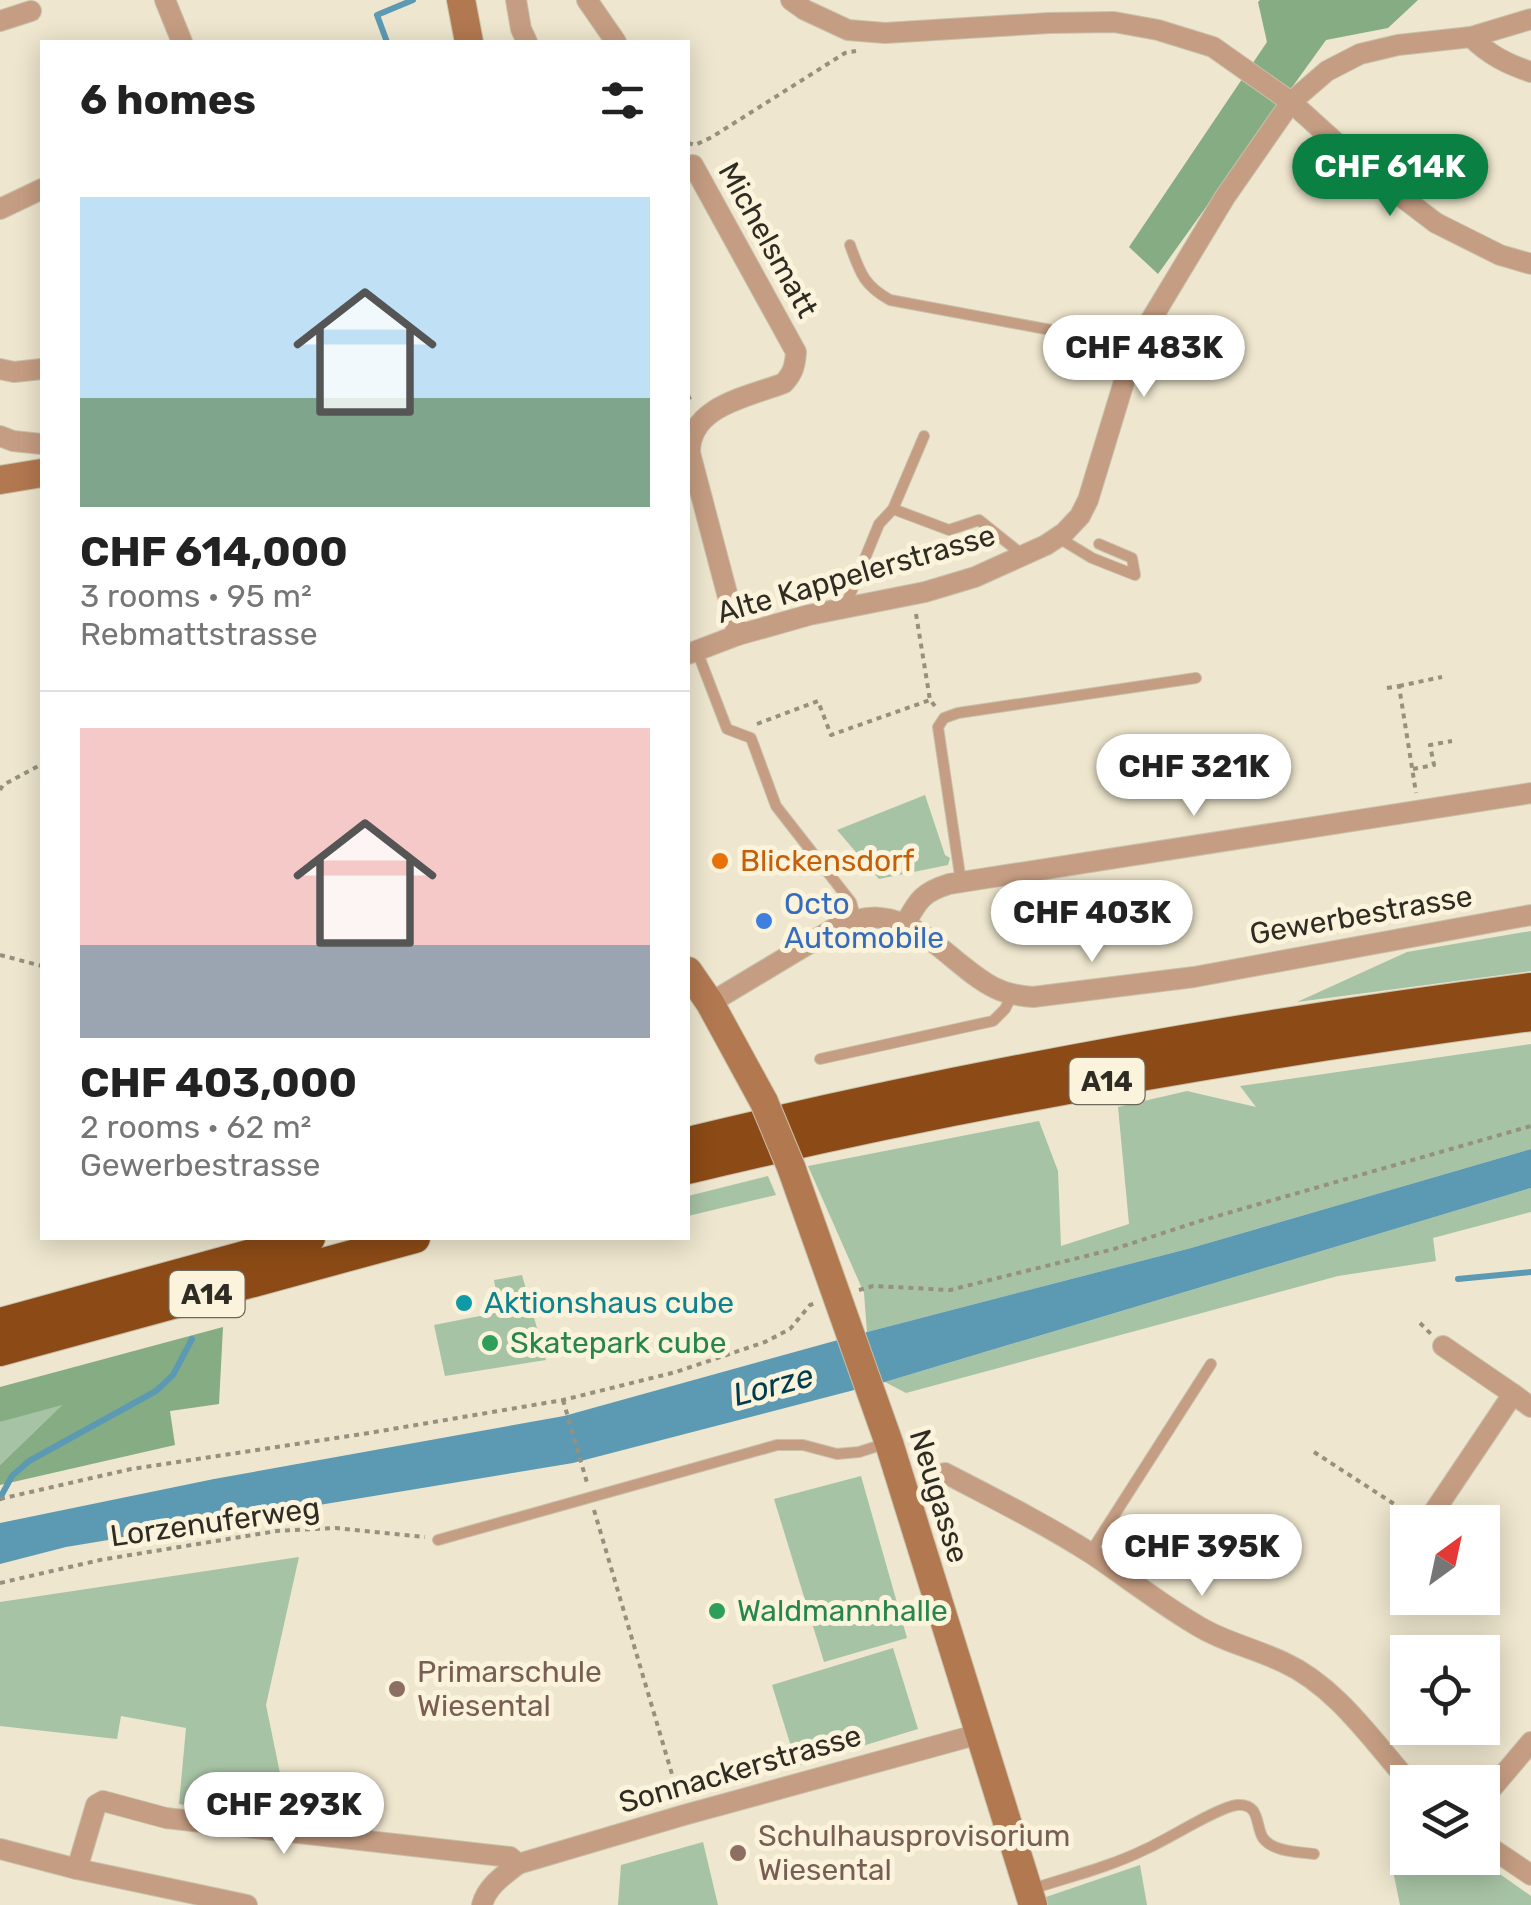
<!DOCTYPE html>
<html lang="en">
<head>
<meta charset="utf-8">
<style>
	:root { --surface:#fff; --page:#f2f2f2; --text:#222; --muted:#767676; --line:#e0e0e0; --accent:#0b8043 }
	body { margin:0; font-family:Rubik,sans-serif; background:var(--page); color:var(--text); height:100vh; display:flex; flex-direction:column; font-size:38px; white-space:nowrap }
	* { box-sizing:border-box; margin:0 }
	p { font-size:32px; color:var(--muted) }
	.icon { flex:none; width:55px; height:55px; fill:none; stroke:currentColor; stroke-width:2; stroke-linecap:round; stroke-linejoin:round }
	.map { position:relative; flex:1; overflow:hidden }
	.sheet { position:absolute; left:40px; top:40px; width:650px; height:1200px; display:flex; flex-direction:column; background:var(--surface); border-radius:0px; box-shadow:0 5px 25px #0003 }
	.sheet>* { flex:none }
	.needle { width:65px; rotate:33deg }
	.buttons { position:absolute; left:1390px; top:1505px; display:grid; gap:20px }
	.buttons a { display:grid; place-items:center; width:110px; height:110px; border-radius:0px; background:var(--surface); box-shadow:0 5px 25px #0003; font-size:50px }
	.price { position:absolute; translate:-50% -85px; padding:0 22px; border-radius:35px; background:#fff; color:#222; font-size:32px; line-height:65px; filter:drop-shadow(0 2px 5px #0008) }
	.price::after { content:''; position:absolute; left:50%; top:60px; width:30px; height:22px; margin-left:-15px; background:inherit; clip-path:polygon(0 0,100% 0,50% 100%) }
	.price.active { background:var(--accent); color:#fff }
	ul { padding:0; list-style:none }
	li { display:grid; align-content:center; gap:20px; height:530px; padding:0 40px }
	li+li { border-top:2px solid var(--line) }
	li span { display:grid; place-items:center; height:310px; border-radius:0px; color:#555 }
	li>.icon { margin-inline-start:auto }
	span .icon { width:180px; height:180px; fill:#fffc; stroke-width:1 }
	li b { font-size:42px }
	h2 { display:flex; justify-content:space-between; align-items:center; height:120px; padding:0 40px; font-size:42px }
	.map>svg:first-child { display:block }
	.green { fill:#a7c3a5 }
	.forest { fill:#85ac82 }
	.water { fill:#5c9ab4 }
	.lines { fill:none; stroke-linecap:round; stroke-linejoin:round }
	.stream { stroke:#5c9ab4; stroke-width:6 }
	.lane-casing { stroke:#c8c1ac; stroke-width:12 }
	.street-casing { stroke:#c8c1ac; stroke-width:22 }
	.secondary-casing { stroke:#c8c1ac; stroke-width:30 }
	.highway-casing { stroke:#c8c1ac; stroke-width:32 }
	.path { stroke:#96907f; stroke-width:4; stroke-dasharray:5 5; stroke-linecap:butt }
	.lane { stroke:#c59d82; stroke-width:10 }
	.street { stroke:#c59d82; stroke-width:20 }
	.secondary { stroke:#b27850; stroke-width:28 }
	.highway { stroke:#8c4b16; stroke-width:30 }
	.secondary-bridge-casing { stroke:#c8c1ac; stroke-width:30; stroke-linecap:butt }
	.secondary-bridge { stroke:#b27850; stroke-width:28 }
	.food-dot { fill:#e8710a; stroke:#fbf3db; stroke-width:4 }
	.shop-dot { fill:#3f7fe0; stroke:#fbf3db; stroke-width:4 }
	.culture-dot { fill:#0f9aa8; stroke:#fbf3db; stroke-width:4 }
	.leisure-dot { fill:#2e9e5b; stroke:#fbf3db; stroke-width:4 }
	.education-dot { fill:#8d6e63; stroke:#fbf3db; stroke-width:4 }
	.labels { text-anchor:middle; stroke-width:10; stroke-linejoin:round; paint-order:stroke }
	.shield { fill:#fbf3db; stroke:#6c685a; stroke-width:2.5 }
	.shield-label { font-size:28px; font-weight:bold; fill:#2f2c23 }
	.street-label { font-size:30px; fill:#2f2c23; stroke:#fbf3db }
	.food-label { font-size:30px; fill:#c56008; stroke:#fbf3db; text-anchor:start }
	.shop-label { font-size:30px; fill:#366cbe; stroke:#fbf3db; text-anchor:start }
	.culture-label { font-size:30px; fill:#0d838f; stroke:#fbf3db; text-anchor:start }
	.leisure-label { font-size:30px; fill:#27864d; stroke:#fbf3db; text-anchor:start }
	.education-label { font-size:30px; fill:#785e54; stroke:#fbf3db; text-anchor:start }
	.water-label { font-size:32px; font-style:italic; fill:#013b4e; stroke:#fbf3db }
</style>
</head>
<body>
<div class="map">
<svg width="1531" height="1905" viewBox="0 0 1531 1905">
	<rect width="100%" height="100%" fill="#eee6ce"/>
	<g class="green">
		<polygon points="925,795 945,855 950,858 948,865 879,879 837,830"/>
		<polygon points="1531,931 1531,971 1297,1002 1407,952"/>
		<polygon points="1531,1044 1531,1149 1191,1248 867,1332 864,1293 808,1166 1039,1121 1058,1171 1061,1246 1129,1224 1118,1107 1187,1091 1256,1107 1240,1086"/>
		<polygon points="768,1176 776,1195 688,1216 688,1196"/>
		<polygon points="1531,1188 1531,1212 1433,1238 1436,1261 1338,1276 906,1393 885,1382"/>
		<polygon points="522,1275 546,1360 445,1376 434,1325 500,1312 494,1280"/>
		<polygon points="64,1403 0,1465 0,1422"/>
		<polygon points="861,1476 907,1638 824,1662 774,1499"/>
		<polygon points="299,1557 266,1705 290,1822 179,1804 186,1728 121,1716 117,1739 0,1726 0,1602"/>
		<polygon points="893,1648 918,1729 797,1766 772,1685"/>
		<polygon points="703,1842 718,1905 618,1905 621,1865"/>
		<polygon points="1407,1851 1408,1858 1477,1858 1531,1896 1531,1905 1400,1905 1391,1861"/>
		<polygon points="1140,1865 1147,1905 1048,1905 1046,1897"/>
	</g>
	<g class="forest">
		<polygon points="1260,0 1418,0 1388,28 1326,40 1158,274 1129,247 1267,42 1258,2"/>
		<polygon points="223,1327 219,1404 170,1411 175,1445 0,1485 0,1465 62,1405 0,1422 0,1387"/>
	</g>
	<polygon class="water" points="1531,1149 1531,1188 885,1382 573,1463 66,1547 0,1564 0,1523 214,1479 564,1416 867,1332 1191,1248"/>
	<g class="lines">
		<g class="stream">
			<polyline points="387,42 377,15 413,0"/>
			<polyline points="1458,1279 1531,1272"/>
			<polyline points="0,1498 12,1476 29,1461 156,1391 173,1375 192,1339"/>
		</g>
		<g class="lane-casing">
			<g id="lane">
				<path d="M 850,245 C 860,272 863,285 890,300 L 1051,330 L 1111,367 L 1127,372"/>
				<polyline points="893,509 924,436"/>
				<polyline points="1059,538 1092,558 1135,575 1132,558 1099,544"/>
				<polyline points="845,607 879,524 893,509 949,530 979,520 1024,556"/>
				<polyline points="697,651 727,729 751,738 776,806 851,902 856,919"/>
				<polyline points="961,882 938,727 944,718 958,713 1196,678"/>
				<polyline points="820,1059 993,1021 1005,1009 1012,995"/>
				<polyline points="438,1540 777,1445 803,1445 837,1454 859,1452 887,1443"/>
				<polyline points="1090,1553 1211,1364"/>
				<path d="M 1029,1890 C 1068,1877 1110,1867 1146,1849 C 1167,1840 1218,1807 1237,1805 C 1261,1803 1255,1826 1263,1838 C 1273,1852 1299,1852 1314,1854"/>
			</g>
		</g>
		<g class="street-casing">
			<g id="street">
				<polyline points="165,0 182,42"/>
				<polyline points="516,0 521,29 527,42"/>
				<polyline points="587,0 616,42"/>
				<polyline points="791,0 805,10 848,30 885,33 1049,23 1114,22 1158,30 1213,47 1291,102 1365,169 1436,223 1500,255 1531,264"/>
				<polyline points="0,21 31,11"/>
				<path d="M 1471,37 C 1489,55 1507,64 1531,72"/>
				<path d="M 693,165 L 796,352 C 795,366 793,373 784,383 C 748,397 689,406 690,453 L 738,635"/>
				<polyline points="0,209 42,189"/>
				<polyline points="0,369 14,372 42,369"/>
				<polyline points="0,436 13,441 42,444"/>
				<polyline points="688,654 738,635 809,615 925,592 975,577 1046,545 1064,533 1080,516 1088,500 1127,372 1140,338 1225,197 1291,102 1327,71 1360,54 1398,45 1471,37 1531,19"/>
				<path d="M 905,924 C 918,900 923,892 949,884 L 1531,793"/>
				<path d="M 710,1003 L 835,928 C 850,921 865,916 881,918 C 923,921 958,970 995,988 C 1007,994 1019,996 1033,997 L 1194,977 L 1531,915"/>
				<polyline points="1443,1346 1513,1394"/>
				<path d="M 945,1473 C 995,1499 1045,1524 1092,1554 C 1126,1577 1158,1602 1193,1623 C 1221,1641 1253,1648 1283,1662 C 1336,1686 1372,1740 1409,1782"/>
				<polyline points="1427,1522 1513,1394 1531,1407"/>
				<polyline points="1482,1800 1531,1742"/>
				<polyline points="1482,1842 1531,1875"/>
				<polyline points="0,1849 77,1869 247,1905"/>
				<polyline points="77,1869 96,1805 103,1801 166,1818 510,1857 518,1864"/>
				<path d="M 482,1905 C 487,1886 504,1875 518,1864 L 684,1815 L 979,1734"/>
			</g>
		</g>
		<g class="secondary-casing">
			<g id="secondary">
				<polyline points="461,0 469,42"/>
				<polyline points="0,480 42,473"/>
				<polyline points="688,971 710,1003 764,1102"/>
				<polyline points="791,1167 889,1443 1033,1905"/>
			</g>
		</g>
		<g class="highway-casing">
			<g id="highway">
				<path d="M 688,1142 C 965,1075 1248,1024 1531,988"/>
				<path d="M 688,1169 C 966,1102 1248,1054 1531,1016"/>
				<polyline points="0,1323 310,1238"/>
				<polyline points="0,1351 415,1238"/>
			</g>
		</g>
		<g class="path">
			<polyline points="688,143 695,145 712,137 845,53 856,51"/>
			<polyline points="688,395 692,404"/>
			<polyline points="916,614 930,700 935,706"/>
			<polyline points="1399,686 1442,677"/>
			<polyline points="1387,688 1399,686 1416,793"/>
			<polyline points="757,724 818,701 831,735 930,700"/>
			<polyline points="1413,769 1434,765 1430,745 1452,741"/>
			<polyline points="0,790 3,785 42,764"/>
			<polyline points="0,955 42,966"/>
			<polyline points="859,1290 873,1286 950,1290 1114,1249 1200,1221 1531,1126"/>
			<polyline points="1420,1323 1431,1334"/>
			<polyline points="563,1400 588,1486"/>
			<polyline points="1314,1452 1411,1515"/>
			<polyline points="0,1499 131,1469 369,1433 563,1400 676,1372 765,1342 790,1329 810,1305 816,1303"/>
			<polyline points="594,1510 679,1798"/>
			<polyline points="0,1583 100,1560 277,1531 336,1528 425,1537"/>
		</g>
		<use href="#lane" class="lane"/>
		<use href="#street" class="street"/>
		<use href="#secondary" class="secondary"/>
		<use href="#highway" class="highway"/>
		<g class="secondary-bridge-casing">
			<polyline id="secondary-bridge" points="764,1102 791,1167"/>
		</g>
		<use href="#secondary-bridge" class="secondary-bridge"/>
	</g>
	<circle class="food-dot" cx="720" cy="861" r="10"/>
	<circle class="shop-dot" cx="764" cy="921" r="10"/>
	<circle class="culture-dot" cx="464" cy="1303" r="10"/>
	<g class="leisure-dot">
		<circle cx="490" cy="1343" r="10"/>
		<circle cx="717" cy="1611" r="10"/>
	</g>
	<g class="education-dot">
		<circle cx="397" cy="1689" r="10"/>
		<circle cx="738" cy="1853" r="10"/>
	</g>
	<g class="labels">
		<g class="shield">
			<rect x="1069.5" y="1058" width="75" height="46" rx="8"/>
			<rect x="169.5" y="1271" width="75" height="46" rx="8"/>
		</g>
		<g class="shield-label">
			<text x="1107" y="1091">A14</text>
			<text x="207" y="1304">A14</text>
		</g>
		<g class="street-label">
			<text transform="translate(768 240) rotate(61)" y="10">Michelsmatt</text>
			<text transform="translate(856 574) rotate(-16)" y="10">Alte Kappelerstrasse</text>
			<text transform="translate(1361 915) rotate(-10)" y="10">Gewerbestrasse</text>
			<text transform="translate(939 1496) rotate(73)" y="10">Neugasse</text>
			<text transform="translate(215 1522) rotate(-8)" y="10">Lorzenuferweg</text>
			<text transform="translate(740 1769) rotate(-16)" y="10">Sonnackerstrasse</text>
		</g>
		<g class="food-label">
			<text x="740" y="871">Blickensdorf</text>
		</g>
		<g class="shop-label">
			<text x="784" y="914">Octo<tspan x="784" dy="34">Automobile</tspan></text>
		</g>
		<g class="culture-label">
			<text x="484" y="1313">Aktionshaus cube</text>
		</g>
		<g class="leisure-label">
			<text x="510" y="1353">Skatepark cube</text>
			<text x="737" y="1621">Waldmannhalle</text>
		</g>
		<g class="education-label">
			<text x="417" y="1682">Primarschule<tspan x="417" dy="34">Wiesental</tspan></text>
			<text x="758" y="1846">Schulhausprovisorium<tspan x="758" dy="34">Wiesental</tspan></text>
		</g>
		<g class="water-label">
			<text transform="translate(773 1385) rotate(-15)" y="11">Lorze</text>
		</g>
	</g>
</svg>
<div class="buttons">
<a><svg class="needle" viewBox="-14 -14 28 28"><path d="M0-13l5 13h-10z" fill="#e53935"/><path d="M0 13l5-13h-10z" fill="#767676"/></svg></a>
<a><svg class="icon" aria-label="locate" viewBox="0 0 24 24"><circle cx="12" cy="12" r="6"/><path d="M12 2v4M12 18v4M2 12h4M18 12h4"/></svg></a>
<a><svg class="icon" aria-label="layers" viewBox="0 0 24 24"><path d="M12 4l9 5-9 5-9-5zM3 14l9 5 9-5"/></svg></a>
</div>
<b class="price active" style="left:1390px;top:219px">CHF 614K</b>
<b class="price" style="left:1144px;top:400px">CHF 483K</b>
<b class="price" style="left:1194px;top:819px">CHF 321K</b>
<b class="price" style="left:1092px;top:965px">CHF 403K</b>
<b class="price" style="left:1202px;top:1599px">CHF 395K</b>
<b class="price" style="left:284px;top:1857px">CHF 293K</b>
<section class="sheet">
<h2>6 homes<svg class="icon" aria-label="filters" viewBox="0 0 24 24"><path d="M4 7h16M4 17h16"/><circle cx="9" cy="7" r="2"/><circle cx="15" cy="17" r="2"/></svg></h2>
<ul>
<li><span style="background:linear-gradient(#bfe0f5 65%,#7fa58c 0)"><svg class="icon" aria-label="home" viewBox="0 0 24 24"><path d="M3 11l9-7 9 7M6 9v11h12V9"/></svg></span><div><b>CHF 614,000</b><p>3 rooms · 95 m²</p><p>Rebmattstrasse</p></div></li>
<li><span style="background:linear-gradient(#f6c9c9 70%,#9aa5b1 0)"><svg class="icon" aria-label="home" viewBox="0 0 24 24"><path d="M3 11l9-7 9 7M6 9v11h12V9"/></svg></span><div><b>CHF 403,000</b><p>2 rooms · 62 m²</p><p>Gewerbestrasse</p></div></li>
</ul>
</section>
</div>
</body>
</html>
